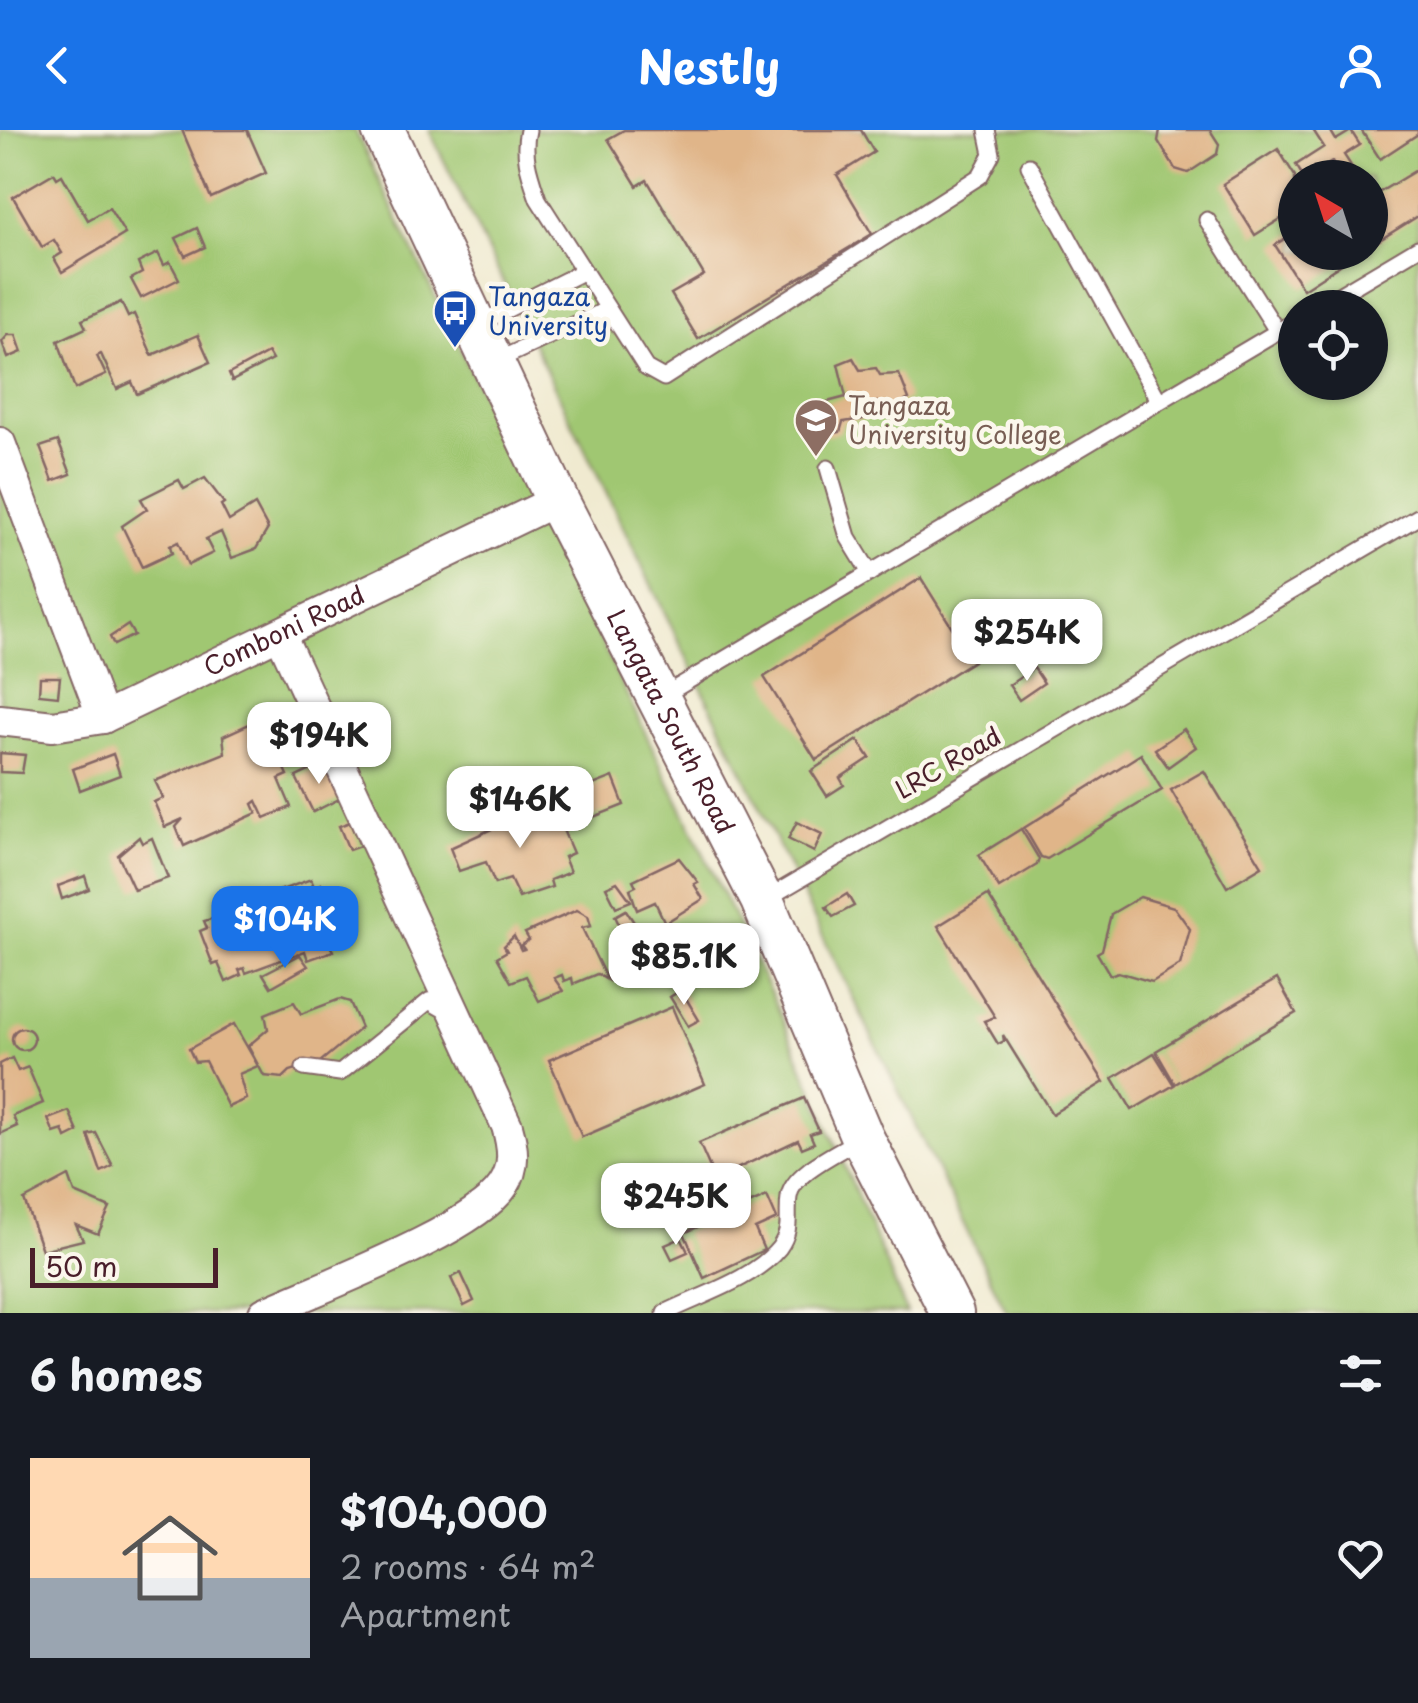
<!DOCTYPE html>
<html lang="en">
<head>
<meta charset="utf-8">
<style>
	:root { --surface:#171b24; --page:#20242c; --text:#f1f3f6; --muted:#9ea1a6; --accent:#1a73e8 }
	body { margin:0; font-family:"Playpen Sans",sans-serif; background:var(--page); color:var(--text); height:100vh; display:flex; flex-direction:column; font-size:38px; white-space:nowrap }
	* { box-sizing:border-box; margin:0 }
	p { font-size:32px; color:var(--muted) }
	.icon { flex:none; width:55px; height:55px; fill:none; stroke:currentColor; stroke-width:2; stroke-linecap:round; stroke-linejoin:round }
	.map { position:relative; height:1183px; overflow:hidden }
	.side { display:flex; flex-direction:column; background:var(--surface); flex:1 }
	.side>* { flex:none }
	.needle { width:65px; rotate:321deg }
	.fabs { position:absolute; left:1278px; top:30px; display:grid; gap:20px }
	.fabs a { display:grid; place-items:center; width:110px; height:110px; border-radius:50%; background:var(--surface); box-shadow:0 2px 8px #0004; font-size:50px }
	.scale { position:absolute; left:30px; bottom:25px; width:188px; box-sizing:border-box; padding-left:10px; border:5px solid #4a1f2b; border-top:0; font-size:28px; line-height:35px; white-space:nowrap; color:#4a1f2b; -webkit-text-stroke:8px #fbf7ec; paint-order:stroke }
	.price { position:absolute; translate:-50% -85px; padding:0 22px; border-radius:20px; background:#fff; color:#222; font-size:32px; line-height:65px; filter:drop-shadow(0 2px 5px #0008) }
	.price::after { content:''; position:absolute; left:50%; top:60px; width:30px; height:22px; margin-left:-15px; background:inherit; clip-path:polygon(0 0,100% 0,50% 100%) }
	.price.on { background:var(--accent); color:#fff }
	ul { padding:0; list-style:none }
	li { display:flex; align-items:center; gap:30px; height:250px; padding:0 30px }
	li span { display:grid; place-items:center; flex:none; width:280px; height:200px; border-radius:0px; color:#555 }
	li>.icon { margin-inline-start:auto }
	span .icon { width:120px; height:120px; fill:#fffc; stroke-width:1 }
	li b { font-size:42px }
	h2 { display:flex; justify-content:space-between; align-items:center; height:120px; padding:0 30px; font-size:42px }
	header { display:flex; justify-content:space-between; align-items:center; height:130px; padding:0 30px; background:var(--accent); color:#fff; font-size:45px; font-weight:700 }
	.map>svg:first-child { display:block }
	.green { fill:#a0c772; stroke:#75734e; stroke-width:2.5; fill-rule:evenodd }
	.building { fill:#e0b589 }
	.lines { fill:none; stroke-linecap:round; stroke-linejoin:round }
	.lane-casing { stroke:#846665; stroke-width:19 }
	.street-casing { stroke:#846665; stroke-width:34 }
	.secondary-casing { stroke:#846665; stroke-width:46 }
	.lane { stroke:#fff; stroke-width:15 }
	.street { stroke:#fff; stroke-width:30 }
	.secondary { stroke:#fff; stroke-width:42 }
	.labels { text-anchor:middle; stroke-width:9; stroke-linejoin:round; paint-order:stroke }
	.transit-label { font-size:25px; fill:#164399; stroke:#fbf7ec; text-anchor:start }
	.education-label { font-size:25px; fill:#785e54; stroke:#fbf7ec; text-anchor:start }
	.street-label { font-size:25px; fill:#4a1f2b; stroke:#fbf7ec }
</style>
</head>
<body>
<header><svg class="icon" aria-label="back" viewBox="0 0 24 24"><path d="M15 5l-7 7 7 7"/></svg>Nestly<svg class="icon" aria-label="person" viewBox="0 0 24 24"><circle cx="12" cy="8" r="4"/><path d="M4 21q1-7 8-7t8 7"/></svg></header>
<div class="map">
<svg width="1418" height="1183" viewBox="0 0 1418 1183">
	<rect width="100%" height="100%" fill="#fbf7ec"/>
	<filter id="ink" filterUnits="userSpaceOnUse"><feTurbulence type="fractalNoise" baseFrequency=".01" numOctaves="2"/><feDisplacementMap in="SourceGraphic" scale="20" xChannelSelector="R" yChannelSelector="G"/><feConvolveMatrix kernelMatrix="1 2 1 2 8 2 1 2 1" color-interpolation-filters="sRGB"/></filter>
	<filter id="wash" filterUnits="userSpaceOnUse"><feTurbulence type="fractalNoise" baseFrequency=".0048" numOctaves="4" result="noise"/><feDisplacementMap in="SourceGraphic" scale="40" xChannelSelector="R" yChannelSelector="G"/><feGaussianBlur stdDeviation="2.25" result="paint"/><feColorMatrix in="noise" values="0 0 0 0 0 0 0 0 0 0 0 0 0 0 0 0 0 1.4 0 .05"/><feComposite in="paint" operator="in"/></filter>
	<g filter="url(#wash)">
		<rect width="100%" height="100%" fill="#f0ead0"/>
		<g class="green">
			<polygon points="0,0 355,0 776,874 907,1183 0,1183"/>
			<path d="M 429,0 L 1418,0 L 1418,1183 L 1007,1183 ZM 1295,48 L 1370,48 L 1370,122 L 1295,122 ZM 1295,178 L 1370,178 L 1370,252 L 1295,252 Z"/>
		</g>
		<g id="blocks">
			<g class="building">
				<polygon points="182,0 247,0 266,43 211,68"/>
				<polygon points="624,0 861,0 874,22 837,45 872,104 698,209 671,164 704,145 647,50 637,56 608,9"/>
				<polygon points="1160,0 1210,0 1219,14 1217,24 1188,43 1175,39 1158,11"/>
				<polygon points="1313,0 1330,0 1336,10 1351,1 1360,15 1344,25 1359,48 1341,48 1332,32 1304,48 1296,35 1324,17"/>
				<polygon points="1361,0 1418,0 1418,4 1380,29"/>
				<polygon points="1278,19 1295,46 1295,80 1255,105 1223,54"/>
				<polygon points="1418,39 1418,86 1370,116 1370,68"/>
				<polygon points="54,43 57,48 62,45 88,90 109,78 125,104 62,142 54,128 62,123 54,110 42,117 13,67"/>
				<polygon points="197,98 205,117 185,126 176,108"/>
				<polygon points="1295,102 1295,122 1360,122 1303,159 1275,115"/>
				<polygon points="158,123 164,135 170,132 179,149 141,168 131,149 142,143 138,133"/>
				<polygon points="121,172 128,187 134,184 152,225 198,205 210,232 137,264 132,252 117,259 101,224 97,226 106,245 75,259 58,211 86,198 82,190"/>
				<polygon points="8,205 16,205 22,222 8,228 2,212"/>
				<polygon points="268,223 272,230 232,251 229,244"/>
				<polygon points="853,228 860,240 876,238 880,245 899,244 909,269 889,279 879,273 881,278 866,283 863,289 843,292 840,302 810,309 801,279 846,267 838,234"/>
				<polygon points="58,311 71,344 53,351 40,317"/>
				<polygon points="205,348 224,373 221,375 229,391 255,375 268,399 256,419 232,428 221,402 206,409 213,423 188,435 178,412 170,416 172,423 142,437 122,396 147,379 141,369 179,350 184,359"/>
				<polygon points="921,448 973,531 816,630 764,547"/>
				<polygon points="128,495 134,505 114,515 110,507"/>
				<polygon points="1034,538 1044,553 1019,570 1009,555"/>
				<polygon points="40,547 60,547 58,566 39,564"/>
				<polygon points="301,576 315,603 301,609 288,583"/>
				<polygon points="249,594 266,623 276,619 288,645 279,649 291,677 265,688 257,671 253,674 257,683 184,716 176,697 183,689 165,697 154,672 163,668 155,651 225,623 223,606"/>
				<polygon points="1184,599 1196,617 1168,637 1155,619"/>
				<polygon points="858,610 870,628 840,648 844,655 827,666 811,641"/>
				<polygon points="0,623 25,625 22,643 0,642"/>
				<polygon points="113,624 120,645 80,660 73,639"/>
				<polygon points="1141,624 1162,660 1047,729 1041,727 1024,698"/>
				<polygon points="326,633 343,667 313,682 296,647"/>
				<polygon points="1204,641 1262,736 1227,757 1171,660"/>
				<polygon points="613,647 624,675 576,694 565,666"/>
				<polygon points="551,672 573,723 564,727 570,742 550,750 552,757 519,768 510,749 495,754 486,732 459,741 450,718"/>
				<polygon points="350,692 360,716 349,720 339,696"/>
				<polygon points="797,692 822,704 814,722 788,709"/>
				<polygon points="1021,699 1039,729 1037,735 999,758 979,725"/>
				<polygon points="139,707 142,713 152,708 168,748 134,760 118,725"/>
				<polygon points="679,728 698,752 694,754 703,769 665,793 655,772 637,780 630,759 636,756 633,750"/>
				<polygon points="85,746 89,759 62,769 58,756"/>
				<polygon points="311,749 314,757 321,754 334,790 328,793 335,811 330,813 333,821 308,830 305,821 246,843 244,838 239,840 241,845 226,852 218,833 213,835 200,801 207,798 204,791 260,775 263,783 271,779 274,788 285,784 276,762"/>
				<polygon points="617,752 631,771 616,777 606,757"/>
				<polygon points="847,764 854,776 833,787 826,777"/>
				<polygon points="988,765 1104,952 1052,984 1003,905 1004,911 998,914 984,891 995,887 938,796"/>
				<polygon points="1140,767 1174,777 1190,799 1180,835 1152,852 1118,842 1110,845 1097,823 1102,820 1111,784"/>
				<polygon points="577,780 588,786 591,796 582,798 607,850 597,844 573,854 572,848 564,851 562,845 554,848 563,861 539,871 526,846 511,852 497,827 507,821 504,816 514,806 521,820 524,819 521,815 529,810 525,803"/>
				<polygon points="626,780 637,797 623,803 615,786"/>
				<polygon points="300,825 308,836 271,857 263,844"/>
				<polygon points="1277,849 1296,883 1175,954 1156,921"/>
				<polygon points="681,860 699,890 688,896 670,867"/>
				<polygon points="340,869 350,872 361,898 320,932 290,941 283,948 264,946 248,916 268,899 265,884 294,872 301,884"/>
				<polygon points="672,877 705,954 582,1007 549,930"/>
				<polygon points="234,894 258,936 239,944 246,969 228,977 205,931 195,932 189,919"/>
				<circle cx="23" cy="909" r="11"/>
				<polygon points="1154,923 1174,955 1132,980 1113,948"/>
				<polygon points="12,928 18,941 28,937 43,973 13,986 17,996 0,1004 0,934"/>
				<polygon points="804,968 819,1001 810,1004 814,1013 802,1018 798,1010 715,1049 699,1013"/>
				<polygon points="69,981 78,1002 66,1008 63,1000 54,1003 48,989"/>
				<polygon points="96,1003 113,1036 101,1042 88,1005"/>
				<polygon points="69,1046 75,1063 110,1078 98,1104 76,1095 83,1110 42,1120 24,1070"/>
				<polygon points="700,1047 705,1058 683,1067 679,1056"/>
				<polygon points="767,1066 777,1089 755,1099 764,1120 704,1148 684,1103"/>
				<polygon points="681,1108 688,1122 672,1129 665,1115"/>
				<polygon points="461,1143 474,1171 464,1176 451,1148"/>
			</g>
		</g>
	</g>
	<g filter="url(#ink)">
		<use href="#blocks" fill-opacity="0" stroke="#846665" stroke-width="2.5"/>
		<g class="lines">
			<g class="lane-casing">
				<g id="lane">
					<path d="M 528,0 C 522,25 530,45 538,69 L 646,238 L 664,248 L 980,46 L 992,24 L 987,0"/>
					<polyline points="1029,36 1159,271"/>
					<polyline points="1207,90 1277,201"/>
					<polyline points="1317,178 1418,118"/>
					<polyline points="478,194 584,141"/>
					<polyline points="494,232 608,179"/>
					<polyline points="828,338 848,407 870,443"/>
					<polyline points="661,567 1295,191"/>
					<polyline points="766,769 1418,387"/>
					<polyline points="304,938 340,943 429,871 448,882"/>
					<path d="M 665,1183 C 701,1165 753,1150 779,1118 C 793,1098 786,1087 789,1067 C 792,1042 840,1022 859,1009"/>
				</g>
			</g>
			<g class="street-casing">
				<g id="street">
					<polyline points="0,313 103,588"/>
					<path id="s1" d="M 0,590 L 53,596 L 103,588 L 557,370"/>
					<path d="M 264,1183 C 318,1158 473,1101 503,1056 C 516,1037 513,1017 507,996 L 281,506"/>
				</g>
			</g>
			<g class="secondary-casing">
				<g id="secondary">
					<path id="s2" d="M 383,0 L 557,370 L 762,770 L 862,1007 L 952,1183"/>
				</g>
			</g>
			<use href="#lane" class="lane"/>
			<use href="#street" class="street"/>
			<use href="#secondary" class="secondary"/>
		</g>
	</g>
	<defs>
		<g id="bus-pin" transform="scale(2.25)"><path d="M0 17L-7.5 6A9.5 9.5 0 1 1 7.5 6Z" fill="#1a4fb4" stroke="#fbf7ec"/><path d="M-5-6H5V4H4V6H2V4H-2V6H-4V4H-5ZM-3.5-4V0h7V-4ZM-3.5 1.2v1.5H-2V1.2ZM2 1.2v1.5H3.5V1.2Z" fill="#fff"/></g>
		<g id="school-pin" transform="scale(2.25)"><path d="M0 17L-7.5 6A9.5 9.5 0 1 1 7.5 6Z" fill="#8d6e63" stroke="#fbf7ec"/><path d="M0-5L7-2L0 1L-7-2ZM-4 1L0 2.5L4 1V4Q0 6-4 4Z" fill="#fff"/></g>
	</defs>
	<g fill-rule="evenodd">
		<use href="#bus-pin" x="455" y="181"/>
		<use href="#school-pin" x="816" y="290"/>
	</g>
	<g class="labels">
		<g class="transit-label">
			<text x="488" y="176">Tangaza<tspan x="488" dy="29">University</tspan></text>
		</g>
		<g class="education-label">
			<text x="848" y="285">Tangaza<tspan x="848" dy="29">University College</tspan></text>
		</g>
		<g class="street-label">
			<text dy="9" stroke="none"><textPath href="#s1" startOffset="305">Comboni Road</textPath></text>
			<text dy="9" stroke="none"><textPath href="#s2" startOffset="658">Langata South Road</textPath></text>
			<text transform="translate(948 633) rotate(-30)" y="9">LRC Road</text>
		</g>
	</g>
</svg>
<div class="fabs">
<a><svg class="needle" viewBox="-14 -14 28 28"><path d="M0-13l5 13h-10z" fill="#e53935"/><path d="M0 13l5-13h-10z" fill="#9ea1a6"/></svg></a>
<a><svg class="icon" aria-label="locate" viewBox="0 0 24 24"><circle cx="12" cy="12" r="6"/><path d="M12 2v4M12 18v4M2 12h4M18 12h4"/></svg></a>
</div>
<div class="scale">50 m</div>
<b class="price" style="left:1027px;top:554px">$254K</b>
<b class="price" style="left:319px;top:657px">$194K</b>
<b class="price" style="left:520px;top:721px">$146K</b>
<b class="price on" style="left:285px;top:841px">$104K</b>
<b class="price" style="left:684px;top:878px">$85.1K</b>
<b class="price" style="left:676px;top:1118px">$245K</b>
</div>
<section class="side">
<h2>6 homes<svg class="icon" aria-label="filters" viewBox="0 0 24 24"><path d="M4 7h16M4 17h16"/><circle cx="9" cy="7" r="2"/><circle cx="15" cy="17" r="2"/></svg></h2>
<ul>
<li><span style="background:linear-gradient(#ffd9b3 60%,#9aa5b1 0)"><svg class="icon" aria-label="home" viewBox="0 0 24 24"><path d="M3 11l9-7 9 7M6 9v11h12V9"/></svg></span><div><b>$104,000</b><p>2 rooms · 64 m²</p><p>Apartment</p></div><svg class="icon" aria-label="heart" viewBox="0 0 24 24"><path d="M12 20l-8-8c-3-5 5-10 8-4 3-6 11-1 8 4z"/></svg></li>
</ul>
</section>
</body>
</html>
